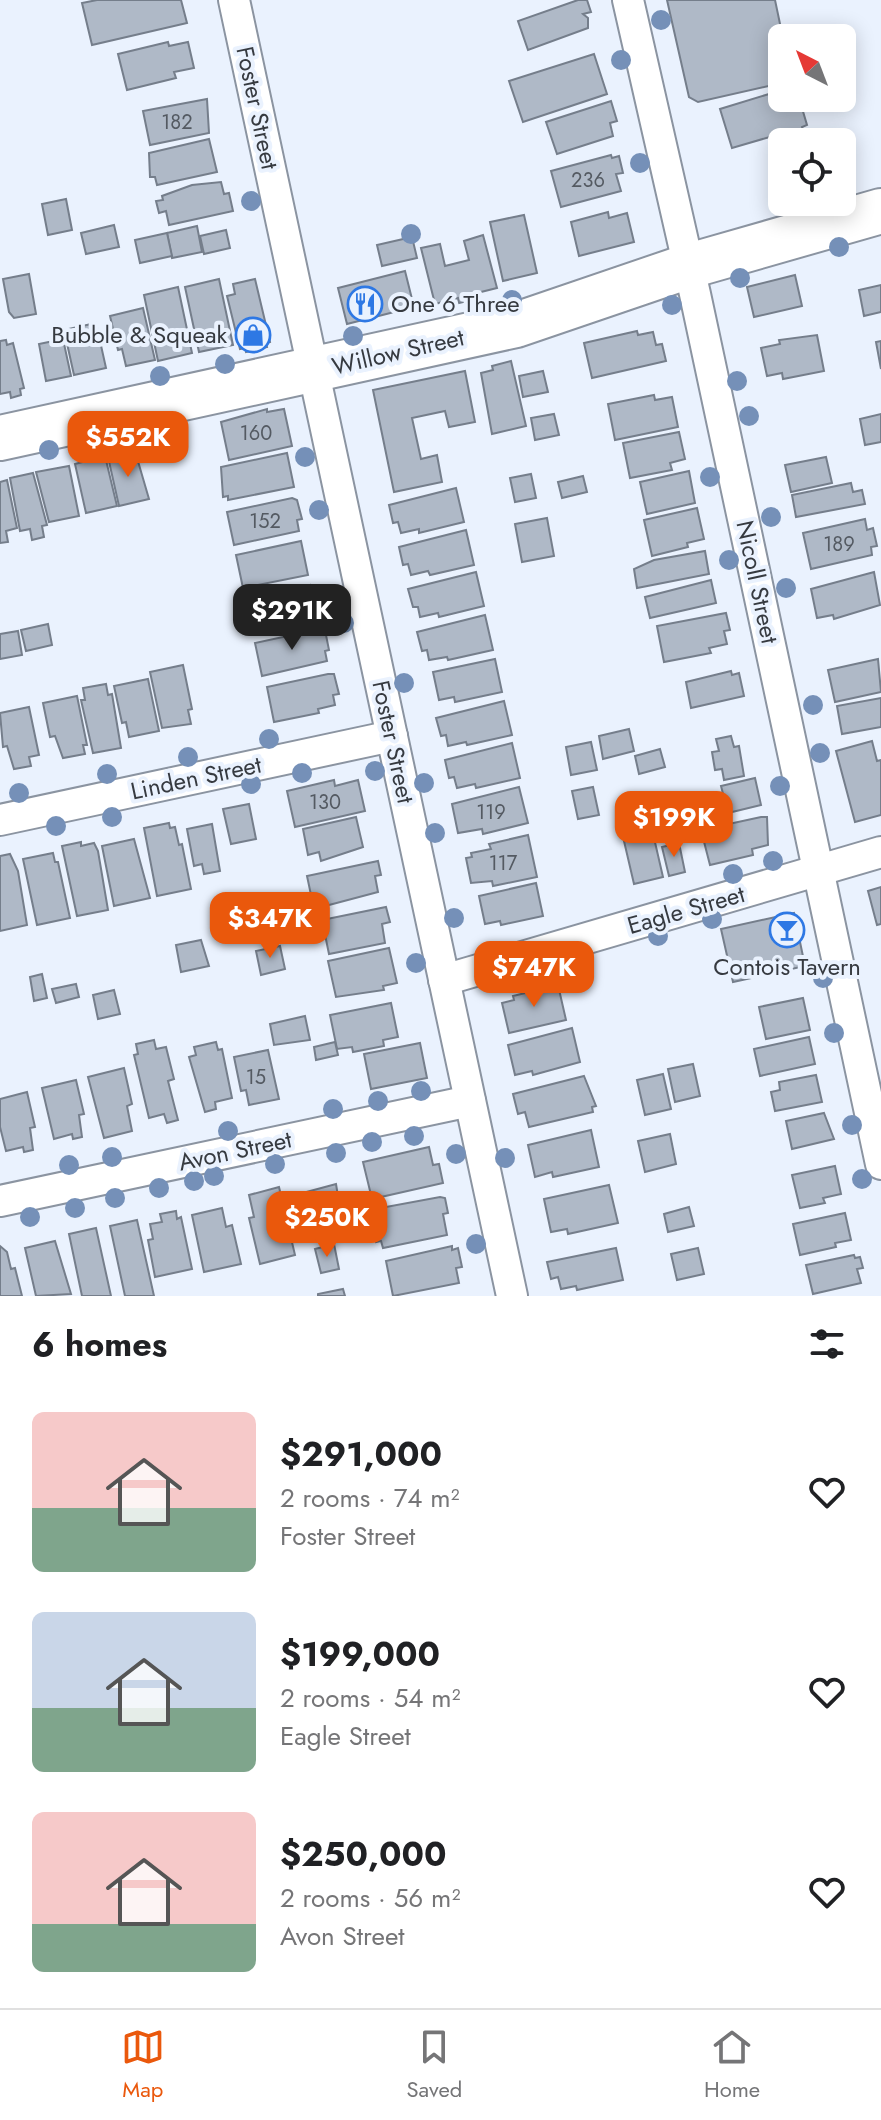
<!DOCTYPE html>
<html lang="en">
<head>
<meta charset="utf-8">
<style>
	:root { --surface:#fff; --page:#f6f6f6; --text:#202124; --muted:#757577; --line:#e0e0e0; --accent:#ea580c }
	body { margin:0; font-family:Jost,sans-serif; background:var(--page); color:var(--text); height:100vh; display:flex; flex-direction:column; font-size:30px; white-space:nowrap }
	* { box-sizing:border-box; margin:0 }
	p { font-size:26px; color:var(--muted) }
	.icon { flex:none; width:44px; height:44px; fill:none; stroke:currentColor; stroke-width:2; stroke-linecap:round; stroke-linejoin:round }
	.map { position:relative; height:1296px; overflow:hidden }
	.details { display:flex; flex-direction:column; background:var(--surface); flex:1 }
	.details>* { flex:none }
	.needle { width:52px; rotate:318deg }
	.fabs { position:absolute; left:768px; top:24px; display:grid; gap:16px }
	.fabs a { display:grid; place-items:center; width:88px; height:88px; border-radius:12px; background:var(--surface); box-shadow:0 4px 20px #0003; font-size:40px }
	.price { position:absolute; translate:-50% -68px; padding:0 18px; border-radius:16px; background:var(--accent); color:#fff; font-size:26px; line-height:52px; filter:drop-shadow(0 2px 4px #0008) }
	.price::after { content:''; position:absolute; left:50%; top:48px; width:24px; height:18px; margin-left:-12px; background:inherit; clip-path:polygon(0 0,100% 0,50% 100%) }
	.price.on { background:#222; color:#fff }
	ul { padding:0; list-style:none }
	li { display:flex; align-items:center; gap:24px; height:200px; padding:0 32px }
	li span { display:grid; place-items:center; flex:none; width:224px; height:160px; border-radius:12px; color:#555 }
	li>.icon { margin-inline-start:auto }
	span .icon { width:96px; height:96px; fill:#fffc; stroke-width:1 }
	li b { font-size:34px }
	h2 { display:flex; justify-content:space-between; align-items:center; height:96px; padding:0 32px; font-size:34px }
	.tab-bar { display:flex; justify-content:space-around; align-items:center; height:112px; border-top:2px solid var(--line); background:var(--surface); font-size:22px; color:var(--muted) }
	.tab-bar a { display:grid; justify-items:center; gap:4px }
	.tab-bar .on { color:var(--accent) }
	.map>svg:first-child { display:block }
	.building { fill:#afb9c7; stroke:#757e8b; stroke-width:2 }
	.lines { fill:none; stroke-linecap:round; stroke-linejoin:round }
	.street-casing { stroke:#8b94a1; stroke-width:34 }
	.secondary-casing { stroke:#8b94a1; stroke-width:48 }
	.street { stroke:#fff; stroke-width:30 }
	.secondary { stroke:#fff; stroke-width:44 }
	.tree { fill:#7590b8 }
	.labels { text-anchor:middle; stroke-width:8; stroke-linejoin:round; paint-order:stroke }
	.number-label { font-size:20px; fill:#545a62 }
	.street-label { font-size:24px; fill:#363a40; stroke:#eaf2fe }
	.poi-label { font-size:24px; fill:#363a40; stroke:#eaf2fe; text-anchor:start }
</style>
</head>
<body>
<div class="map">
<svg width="881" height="1296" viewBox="0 0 881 1296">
	<rect width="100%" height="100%" fill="#eaf2fe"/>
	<g class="building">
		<polygon points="97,0 181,0 187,23 92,45 82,3"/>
		<polygon points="578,0 587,0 591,12 583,14 588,18 588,28 528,50 518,21"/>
		<polygon points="667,0 775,0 783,38 782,83 698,102 689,97"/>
		<polygon points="168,42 169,46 188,42 194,68 174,72 176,78 127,90 118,54"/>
		<polygon points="594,54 607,94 523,122 509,81"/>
		<polygon points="782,90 782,98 799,98 807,125 802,127 807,142 782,142 782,166 773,136 732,148 720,109"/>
		<polygon points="207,99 209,133 150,145 143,111"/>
		<polygon points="611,101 617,121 610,123 613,136 557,154 546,122"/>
		<polygon points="209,139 217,172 157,185 155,177 150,177 149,153"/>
		<polygon points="611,155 612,158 619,156 623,173 616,174 621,191 561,207 551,171"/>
		<polygon points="221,182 224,194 229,193 233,211 169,225 166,211 159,213 156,201 163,200 162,196 192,185"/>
		<polygon points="66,199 72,230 48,235 42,204"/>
		<polygon points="608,212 609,218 627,213 634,242 579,256 571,222"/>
		<polygon points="524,215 537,273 503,281 490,222"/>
		<polygon points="114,225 119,247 86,254 81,233"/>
		<polygon points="197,226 202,252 172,258 167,233"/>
		<polygon points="226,230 230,248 204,254 200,236"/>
		<polygon points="167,233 172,256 140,263 135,240"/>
		<polygon points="483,235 497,288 469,295 471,300 459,303 458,298 435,304 421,248 440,244 445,266 469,260 464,241"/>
		<polygon points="412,237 417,258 382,266 377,245"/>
		<polygon points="405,271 414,307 347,324 338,288"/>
		<polygon points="29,274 36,314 14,318 9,312 3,279"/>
		<polygon points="795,275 802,306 754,317 747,287"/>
		<polygon points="219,279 233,345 199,352 185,287"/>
		<polygon points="255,279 270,342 266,343 267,347 246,352 245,348 240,349 227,296 235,294 233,284"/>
		<polygon points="881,285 881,312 864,316 859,290"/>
		<polygon points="178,287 192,353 158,361 144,295"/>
		<polygon points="143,308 155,360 126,366 122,349 118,350 110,316"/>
		<polygon points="96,323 106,368 74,375 64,330"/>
		<polygon points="637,331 638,335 653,332 656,345 662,344 666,361 592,378 584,343"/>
		<polygon points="817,335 824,371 783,379 782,373 767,376 761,348 780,344 779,340"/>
		<polygon points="63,339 71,376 46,381 39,344"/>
		<polygon points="6,340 7,345 13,343 24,388 20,389 21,395 11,398 10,392 0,394 0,341"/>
		<polygon points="881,341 881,369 876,342"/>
		<polygon points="511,361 526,426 492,434 481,373 493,370 492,366"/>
		<polygon points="465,371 475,422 449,427 445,411 412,418 421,459 437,455 442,482 394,492 373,390"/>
		<polygon points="543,371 548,392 523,397 519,376"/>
		<polygon points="654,395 655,400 672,397 678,427 615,440 608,404"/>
		<polygon points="267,409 267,412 284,409 292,446 229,460 221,422"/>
		<polygon points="554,414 559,435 535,440 531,418"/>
		<polygon points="881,414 881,442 865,445 860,419"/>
		<polygon points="679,432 685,459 670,463 672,470 630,478 623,443"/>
		<polygon points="135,451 149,499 119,506 108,457"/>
		<polygon points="287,453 294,487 228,500 228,496 223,497 221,467"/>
		<polygon points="105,456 117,506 86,513 75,464"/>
		<polygon points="826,457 832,483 791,492 785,465"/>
		<polygon points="69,466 79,516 49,522 36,472"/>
		<polygon points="689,471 695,503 647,514 640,482"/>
		<polygon points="33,473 47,525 42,526 44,537 32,540 30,529 20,531 10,478"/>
		<polygon points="531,474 536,498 515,502 510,478"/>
		<polygon points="583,476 587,492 562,498 558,482"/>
		<polygon points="7,480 17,528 6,531 8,542 0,543 0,482"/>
		<polygon points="851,483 853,492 862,490 865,504 796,517 792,495"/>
		<polygon points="456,488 464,522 419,533 419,529 401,533 398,522 393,523 389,505"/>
		<polygon points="292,498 297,500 302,519 297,520 299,531 234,545 227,512"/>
		<polygon points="697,508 704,539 687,543 688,547 652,556 644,520"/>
		<polygon points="547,518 554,556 522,562 515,524"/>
		<polygon points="865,519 867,530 873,528 877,546 871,547 872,555 811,569 803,533"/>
		<polygon points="466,530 474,565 430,575 428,571 411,575 408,564 403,565 399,547"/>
		<polygon points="301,541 308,575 243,588 236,555"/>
		<polygon points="705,551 709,574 637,588 634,569 654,560"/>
		<polygon points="476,572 484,606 439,617 438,613 420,617 418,607 413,607 408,589"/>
		<polygon points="874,572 880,605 834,619 833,615 817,618 811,589"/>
		<polygon points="711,580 716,603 650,618 645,597"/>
		<polygon points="310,585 317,618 252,631 245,599"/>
		<polygon points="726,613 730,630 724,631 727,644 709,648 711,653 664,662 657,626"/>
		<polygon points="485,615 493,650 448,660 447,657 429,660 427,650 422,651 417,632"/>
		<polygon points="48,624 52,645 26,651 21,630"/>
		<polygon points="320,629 325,630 329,650 325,651 327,661 262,676 255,643"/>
		<polygon points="18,631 22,655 0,659 0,634"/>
		<polygon points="495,659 502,692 455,702 454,697 439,700 433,672"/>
		<polygon points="878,659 881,692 835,702 828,670"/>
		<polygon points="183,665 192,709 188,710 191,724 162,728 150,672"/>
		<polygon points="731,671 732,675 739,673 744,696 691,708 686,682"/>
		<polygon points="328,674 334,674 339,694 333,695 335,705 318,709 319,713 274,722 267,687"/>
		<polygon points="148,679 159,731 129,737 126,722 122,723 114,686"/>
		<polygon points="106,684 108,695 112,694 121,748 93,753 81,700 85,700 83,688"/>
		<polygon points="77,696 87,745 83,745 85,754 63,758 55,736 50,737 43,703"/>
		<polygon points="881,698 881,727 842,734 837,706"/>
		<polygon points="504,701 512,735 467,745 466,742 448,746 446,735 441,736 436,718"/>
		<polygon points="29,707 39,755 29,757 31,766 14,769 7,746 3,747 0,713"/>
		<polygon points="629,729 634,751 603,759 599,736"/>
		<polygon points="731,736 734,747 739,746 744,776 724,780 722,769 715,770 712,752 719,751 716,739"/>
		<polygon points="872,741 877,761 881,760 881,815 855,822 836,751"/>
		<polygon points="591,742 597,770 571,775 566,747"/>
		<polygon points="512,743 520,778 476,788 475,784 457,788 454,777 449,778 445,760"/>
		<polygon points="660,749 665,767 639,774 635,756"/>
		<polygon points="755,778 761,805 728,813 721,786"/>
		<polygon points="334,780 335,786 358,780 365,811 295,827 287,791"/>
		<polygon points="519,787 528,823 483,834 482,829 458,833 452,804"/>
		<polygon points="593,787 599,815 578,819 572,791"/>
		<polygon points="249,804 256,839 231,844 223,809"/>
		<polygon points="646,804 650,823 644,825 648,839 654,838 663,877 634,884 617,811"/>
		<polygon points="356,817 363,847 321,861 319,852 308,855 303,829"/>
		<polygon points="761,817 767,817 768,845 752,849 753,855 710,865 701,830"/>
		<polygon points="169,823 170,828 175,827 179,845 182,844 191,889 157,896 144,828"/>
		<polygon points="212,824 220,871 204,874 202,864 194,866 187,829"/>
		<polygon points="528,835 537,877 493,886 492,881 471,883 466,858 472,857 471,853 491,849 489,844"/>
		<polygon points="134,839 150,898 114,906 102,846"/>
		<polygon points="81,842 81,846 94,843 98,851 108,910 77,916 62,846"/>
		<polygon points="679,843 685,872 669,876 662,847"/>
		<polygon points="53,853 55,862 58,862 70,918 37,925 23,859"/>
		<polygon points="10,854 18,871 27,925 0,931 0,856"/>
		<polygon points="378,861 381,875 375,876 378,892 314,909 307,876"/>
		<polygon points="536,883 543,916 501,925 500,921 485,924 479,896"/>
		<polygon points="881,887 881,924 877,925 868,891"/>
		<polygon points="386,907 390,922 382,924 385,943 329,954 322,920"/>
		<polygon points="794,913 805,966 733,982 721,929"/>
		<polygon points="201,940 209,966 181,972 176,945"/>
		<polygon points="280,946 285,969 261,975 256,951"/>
		<polygon points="389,948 397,983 383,986 384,990 336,997 328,961"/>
		<polygon points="42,974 47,998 34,1001 30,977"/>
		<polygon points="76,984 79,997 56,1003 52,989"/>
		<polygon points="558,985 566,1020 509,1033 502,1003 514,1000 513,996"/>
		<polygon points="114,990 120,1014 98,1019 93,995"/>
		<polygon points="803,998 810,1030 766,1039 759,1007"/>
		<polygon points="391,1003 398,1037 383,1040 384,1046 353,1052 352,1047 337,1049 330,1015"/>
		<polygon points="305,1016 310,1040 274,1045 270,1024"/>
		<polygon points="572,1028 580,1062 533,1075 532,1071 515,1075 508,1045"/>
		<polygon points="809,1037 815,1064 760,1076 754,1049"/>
		<polygon points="154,1040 156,1049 166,1047 174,1079 168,1081 178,1120 167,1123 164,1114 149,1118 134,1055 138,1054 136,1044"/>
		<polygon points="216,1042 218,1050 222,1049 232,1098 215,1102 216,1109 205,1112 189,1057 196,1055 194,1047"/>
		<polygon points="335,1042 338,1055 316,1060 314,1047"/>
		<polygon points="420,1043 427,1078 371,1089 364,1054"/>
		<polygon points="268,1050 279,1099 249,1105 246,1090 241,1091 234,1057"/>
		<polygon points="693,1064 700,1096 675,1102 668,1069"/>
		<polygon points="124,1068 132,1104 127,1106 132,1131 104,1138 88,1077"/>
		<polygon points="663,1074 671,1109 645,1115 637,1080"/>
		<polygon points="816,1075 822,1102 775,1111 771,1092 780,1090 779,1082"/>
		<polygon points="584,1076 596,1106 592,1107 593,1112 529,1127 525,1112 518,1114 513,1094"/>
		<polygon points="76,1080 84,1114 79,1115 82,1137 73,1139 72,1134 54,1139 42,1088"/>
		<polygon points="27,1092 35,1127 30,1128 33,1150 24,1152 23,1147 6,1151 0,1127 0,1099"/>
		<polygon points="824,1113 834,1139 792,1149 786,1121"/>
		<polygon points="591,1130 599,1167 553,1177 552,1172 535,1177 528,1145"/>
		<polygon points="670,1134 676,1164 645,1172 638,1141"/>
		<polygon points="429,1147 433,1165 439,1164 443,1183 372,1199 363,1162"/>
		<polygon points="835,1166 841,1194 823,1198 825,1203 800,1208 792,1175"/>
		<polygon points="336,1184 341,1215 306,1219 299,1194"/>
		<polygon points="609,1185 618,1223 568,1234 567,1229 551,1232 544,1199"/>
		<polygon points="279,1187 295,1255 260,1264 249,1218 254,1217 249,1195"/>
		<polygon points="440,1197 445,1198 448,1213 443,1214 447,1235 383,1248 381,1241 376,1242 373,1228 379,1227 375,1209"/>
		<polygon points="689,1207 694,1226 668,1232 664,1214"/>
		<polygon points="222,1208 226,1227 232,1225 241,1264 204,1272 192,1215"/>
		<polygon points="176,1211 177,1219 181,1217 192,1269 155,1277 148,1240 153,1239 150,1224 162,1222 160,1214"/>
		<polygon points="845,1213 851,1240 835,1243 836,1247 800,1255 793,1224"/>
		<polygon points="137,1220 154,1296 125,1296 110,1226"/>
		<polygon points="96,1228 111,1296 82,1296 69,1234"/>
		<polygon points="55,1241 71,1294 36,1296 25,1248"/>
		<polygon points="334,1244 339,1269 321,1273 315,1249"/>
		<polygon points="0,1246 7,1252 11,1269 15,1268 22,1296 0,1296"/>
		<polygon points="452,1246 452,1250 458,1248 462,1267 456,1268 459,1283 393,1296 386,1261"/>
		<polygon points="616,1248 623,1280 577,1290 576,1286 561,1289 558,1277 551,1279 547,1262"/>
		<polygon points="698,1248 704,1274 677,1280 671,1254"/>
		<polygon points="854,1255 855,1258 860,1257 863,1268 857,1269 861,1283 813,1294 806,1265"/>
		<polygon points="343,1289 345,1296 318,1296 318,1294"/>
	</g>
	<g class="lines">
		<g class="street-casing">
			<g id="street">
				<polyline points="234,0 512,1296"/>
				<polyline points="628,0 695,294 881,1164"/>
				<polyline points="0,820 392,736"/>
				<polyline points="444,980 881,852"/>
				<polyline points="0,1201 470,1101"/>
			</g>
		</g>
		<g class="secondary-casing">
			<polyline id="secondary" points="0,438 516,325 689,266 881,211"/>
		</g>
		<use href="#street" class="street"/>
		<use href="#secondary" class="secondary"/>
	</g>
	<g class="tree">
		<circle cx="661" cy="20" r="10"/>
		<circle cx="621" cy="60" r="10"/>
		<circle cx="640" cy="163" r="10"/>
		<circle cx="251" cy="201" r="10"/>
		<circle cx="411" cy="234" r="10"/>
		<circle cx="839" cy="247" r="10"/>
		<circle cx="740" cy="278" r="10"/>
		<circle cx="512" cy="300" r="10"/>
		<circle cx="672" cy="305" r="10"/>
		<circle cx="353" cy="336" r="10"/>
		<circle cx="225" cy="364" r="10"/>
		<circle cx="160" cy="376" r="10"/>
		<circle cx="737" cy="381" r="10"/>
		<circle cx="749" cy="416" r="10"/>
		<circle cx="49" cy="450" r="10"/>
		<circle cx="305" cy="457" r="10"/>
		<circle cx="710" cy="477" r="10"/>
		<circle cx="319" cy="510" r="10"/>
		<circle cx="771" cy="517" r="10"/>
		<circle cx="729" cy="560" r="10"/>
		<circle cx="786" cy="588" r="10"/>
		<circle cx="344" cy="623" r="10"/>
		<circle cx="404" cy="683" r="10"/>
		<circle cx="813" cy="705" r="10"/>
		<circle cx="269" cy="739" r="10"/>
		<circle cx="820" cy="753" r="10"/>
		<circle cx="188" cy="757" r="10"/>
		<circle cx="375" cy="771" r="10"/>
		<circle cx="302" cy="773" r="10"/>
		<circle cx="107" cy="774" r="10"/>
		<circle cx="424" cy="783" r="10"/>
		<circle cx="251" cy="784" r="10"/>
		<circle cx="780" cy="786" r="10"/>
		<circle cx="19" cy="793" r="10"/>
		<circle cx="112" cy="817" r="10"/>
		<circle cx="56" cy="826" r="10"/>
		<circle cx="435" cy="833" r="10"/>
		<circle cx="773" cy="861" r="10"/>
		<circle cx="733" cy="874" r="10"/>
		<circle cx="454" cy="918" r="10"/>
		<circle cx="712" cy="919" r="10"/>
		<circle cx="658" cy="936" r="10"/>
		<circle cx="416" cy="963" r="10"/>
		<circle cx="539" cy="975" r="10"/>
		<circle cx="823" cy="978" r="10"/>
		<circle cx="834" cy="1033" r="10"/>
		<circle cx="421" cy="1091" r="10"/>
		<circle cx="378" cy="1101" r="10"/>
		<circle cx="333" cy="1109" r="10"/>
		<circle cx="852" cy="1125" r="10"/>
		<circle cx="228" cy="1131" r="10"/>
		<circle cx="414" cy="1136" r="10"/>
		<circle cx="372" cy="1142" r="10"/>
		<circle cx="336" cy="1153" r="10"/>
		<circle cx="456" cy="1154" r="10"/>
		<circle cx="112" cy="1157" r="10"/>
		<circle cx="505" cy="1158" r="10"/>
		<circle cx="275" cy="1164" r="10"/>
		<circle cx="69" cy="1165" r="10"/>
		<circle cx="214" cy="1176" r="10"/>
		<circle cx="862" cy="1179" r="10"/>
		<circle cx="194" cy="1181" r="10"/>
		<circle cx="159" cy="1188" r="10"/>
		<circle cx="115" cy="1198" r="10"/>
		<circle cx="75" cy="1208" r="10"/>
		<circle cx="30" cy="1217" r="10"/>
		<circle cx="476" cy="1244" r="10"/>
	</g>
	<defs>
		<g id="restaurant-ring" transform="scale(1.8)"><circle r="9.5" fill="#eaf2fe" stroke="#2e78e4" stroke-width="1.5"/><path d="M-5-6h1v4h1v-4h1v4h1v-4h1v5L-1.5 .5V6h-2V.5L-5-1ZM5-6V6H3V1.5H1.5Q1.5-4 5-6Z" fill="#2e78e4"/></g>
		<g id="shop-ring" transform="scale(1.8)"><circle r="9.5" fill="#eaf2fe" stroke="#2e78e4" stroke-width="1.5"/><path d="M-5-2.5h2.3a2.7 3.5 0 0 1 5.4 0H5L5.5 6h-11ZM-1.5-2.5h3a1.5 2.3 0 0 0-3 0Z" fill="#2e78e4"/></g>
		<g id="bar-ring" transform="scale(1.8)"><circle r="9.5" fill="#eaf2fe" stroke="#2e78e4" stroke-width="1.5"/><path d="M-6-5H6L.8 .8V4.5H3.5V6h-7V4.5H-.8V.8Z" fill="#2e78e4"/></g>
	</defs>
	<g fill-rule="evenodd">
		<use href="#restaurant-ring" x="365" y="304"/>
		<use href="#shop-ring" x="253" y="335"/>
		<use href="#bar-ring" x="787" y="930"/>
	</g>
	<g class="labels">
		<g class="number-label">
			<text x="177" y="129">182</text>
			<text x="588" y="187">236</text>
			<text x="256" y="440">160</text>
			<text x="265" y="528">152</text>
			<text x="839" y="551">189</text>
			<text x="325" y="809">130</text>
			<text x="491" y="819">119</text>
			<text x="503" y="870">117</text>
			<text x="256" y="1084">15</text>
		</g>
		<g class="street-label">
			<text transform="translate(257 108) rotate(78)" y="8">Foster Street</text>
			<text transform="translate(398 352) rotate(-13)" y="8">Willow Street</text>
			<text transform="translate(757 582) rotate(78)" y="8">Nicoll Street</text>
			<text transform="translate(393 742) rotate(78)" y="8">Foster Street</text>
			<text transform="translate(196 778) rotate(-12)" y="8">Linden Street</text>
			<text transform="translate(686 910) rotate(-16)" y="8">Eagle Street</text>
			<text transform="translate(235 1151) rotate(-12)" y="8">Avon Street</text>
		</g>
		<g class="poi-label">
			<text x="391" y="312">One 6 Three</text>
			<text x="227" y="343" text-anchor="end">Bubble &amp; Squeak</text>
			<text x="787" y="975" text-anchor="middle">Contois Tavern</text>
		</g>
	</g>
</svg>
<div class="fabs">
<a><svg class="needle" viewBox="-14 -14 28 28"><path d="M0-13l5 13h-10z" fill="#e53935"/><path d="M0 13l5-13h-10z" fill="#757577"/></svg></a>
<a><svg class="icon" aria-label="locate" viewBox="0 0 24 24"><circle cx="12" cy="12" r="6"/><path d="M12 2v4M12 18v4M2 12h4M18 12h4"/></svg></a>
</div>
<b class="price" style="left:128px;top:479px">$552K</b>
<b class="price on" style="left:292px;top:652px">$291K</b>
<b class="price" style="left:674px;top:859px">$199K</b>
<b class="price" style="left:270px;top:960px">$347K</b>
<b class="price" style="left:534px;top:1009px">$747K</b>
<b class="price" style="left:327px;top:1259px">$250K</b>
</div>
<section class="details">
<h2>6 homes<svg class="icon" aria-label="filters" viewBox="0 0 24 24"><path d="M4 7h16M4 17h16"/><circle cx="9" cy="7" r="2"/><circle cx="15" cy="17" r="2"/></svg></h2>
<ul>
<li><span style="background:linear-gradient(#f6c9c9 60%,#7fa58c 0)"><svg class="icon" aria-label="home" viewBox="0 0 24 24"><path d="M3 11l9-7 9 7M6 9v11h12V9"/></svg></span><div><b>$291,000</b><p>2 rooms · 74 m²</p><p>Foster Street</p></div><svg class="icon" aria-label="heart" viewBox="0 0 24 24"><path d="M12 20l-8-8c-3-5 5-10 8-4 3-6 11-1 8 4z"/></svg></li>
<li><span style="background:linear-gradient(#c9d6e8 60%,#7fa58c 0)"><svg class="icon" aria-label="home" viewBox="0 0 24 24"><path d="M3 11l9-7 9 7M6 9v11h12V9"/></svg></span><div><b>$199,000</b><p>2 rooms · 54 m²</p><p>Eagle Street</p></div><svg class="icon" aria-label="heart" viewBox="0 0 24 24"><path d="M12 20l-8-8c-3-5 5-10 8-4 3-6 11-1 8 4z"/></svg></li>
<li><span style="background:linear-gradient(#f6c9c9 70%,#7fa58c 0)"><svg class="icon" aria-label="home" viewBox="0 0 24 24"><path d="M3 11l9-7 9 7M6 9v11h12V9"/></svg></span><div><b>$250,000</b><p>2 rooms · 56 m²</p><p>Avon Street</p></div><svg class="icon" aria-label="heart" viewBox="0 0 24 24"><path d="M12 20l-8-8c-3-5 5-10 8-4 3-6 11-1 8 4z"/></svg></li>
</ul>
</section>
<nav class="tab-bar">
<a class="on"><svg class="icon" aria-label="map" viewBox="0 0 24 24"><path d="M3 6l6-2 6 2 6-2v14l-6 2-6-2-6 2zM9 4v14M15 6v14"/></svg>Map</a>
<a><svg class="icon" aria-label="saved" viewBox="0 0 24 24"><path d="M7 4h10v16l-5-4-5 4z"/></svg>Saved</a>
<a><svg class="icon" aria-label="home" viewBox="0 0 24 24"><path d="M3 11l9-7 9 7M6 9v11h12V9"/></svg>Home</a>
</nav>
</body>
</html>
